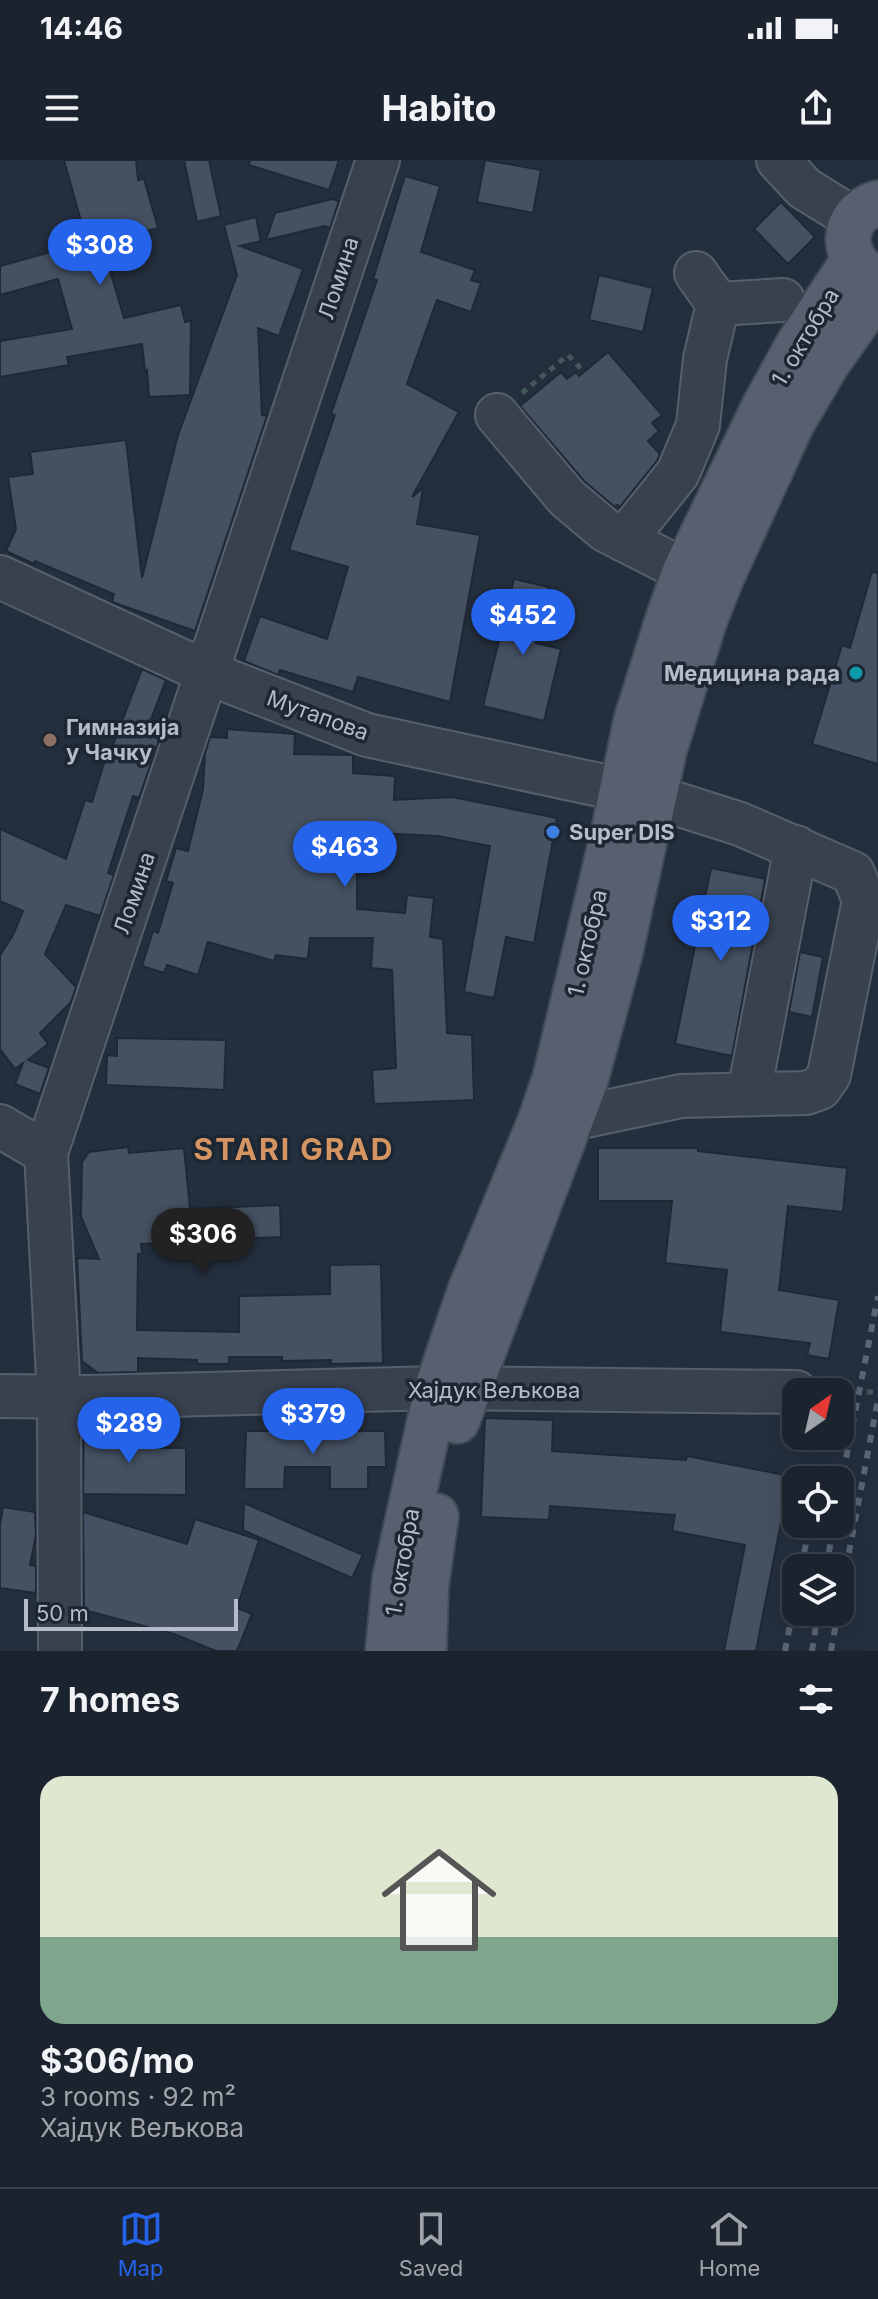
<!DOCTYPE html>
<html lang="en">
<head>
<meta charset="utf-8">
<style>
	:root { --surface:#1b232e; --page:#242b36; --text:#f1f3f6; --muted:#a0a4aa; --line:#39404a; --accent:#2563eb }
	body { margin:0; font-family:Inter,sans-serif; background:var(--page); color:var(--text); height:100vh; display:flex; flex-direction:column; font-size:30px; white-space:nowrap }
	* { box-sizing:border-box; margin:0 }
	p { font-size:26px; color:var(--muted) }
	.icon { flex:none; width:44px; height:44px; fill:none; stroke:currentColor; stroke-width:2; stroke-linecap:round; stroke-linejoin:round }
	.map { position:relative; height:1491px; overflow:hidden }
	.drawer { display:flex; flex-direction:column; background:var(--surface); flex:1 }
	.drawer>* { flex:none }
	.needle { width:52px; rotate:34deg }
	.buttons { position:absolute; left:782px; top:1218px; display:grid; gap:16px }
	.buttons a { display:grid; place-items:center; width:72px; height:72px; border-radius:16px; background:var(--surface); box-shadow:0 8px 32px #0002,0 0 0 2px var(--line); font-size:40px }
	.scale { position:absolute; left:24px; bottom:20px; width:214px; box-sizing:border-box; padding-left:8px; border:4px solid #b4bcc9; border-top:0; font-size:22px; line-height:28px; white-space:nowrap; color:#b4bcc9; -webkit-text-stroke:6px #1d2633; paint-order:stroke }
	.price { position:absolute; translate:-50% -68px; padding:0 18px; border-radius:28px; background:var(--accent); color:#fff; font-size:26px; line-height:52px; filter:drop-shadow(0 2px 4px #0008) }
	.price::after { content:''; position:absolute; left:50%; top:48px; width:24px; height:18px; margin-left:-12px; background:inherit; clip-path:polygon(0 0,100% 0,50% 100%) }
	.price.on { background:#222; color:#fff }
	ul { padding:0; list-style:none }
	li { display:grid; align-content:center; gap:16px; height:424px; padding:0 40px }
	li span { display:grid; place-items:center; height:248px; border-radius:24px; color:#555 }
	li>.icon { margin-inline-start:auto }
	span .icon { width:144px; height:144px; fill:#fffc; stroke-width:1 }
	li b { font-size:34px }
	h2 { display:flex; justify-content:space-between; align-items:center; height:96px; padding:0 40px; font-size:34px }
	.status { display:flex; justify-content:space-between; align-items:center; height:56px; padding:0 40px; background:var(--surface); direction:ltr }
	.status svg { height:22px; fill:currentColor }
	header { display:flex; justify-content:space-between; align-items:center; height:104px; padding:0 40px; background:var(--surface); font-size:36px; font-weight:700 }
	.tabs { display:flex; justify-content:space-around; align-items:center; height:112px; border-top:2px solid var(--line); background:var(--surface); font-size:22px; color:var(--muted) }
	.tabs a { display:grid; justify-items:center; gap:4px }
	.tabs .on { color:var(--accent) }
	.map>svg:first-child { display:block }
	.building { fill:#455162; stroke:#1f2835; stroke-width:2 }
	.lines { fill:none; stroke-linecap:round; stroke-linejoin:round }
	.minor-casing { stroke:#565f6c; stroke-width:46 }
	.major-casing { stroke:#414a57; stroke-width:48 }
	.path { stroke:#44595c; stroke-width:5; stroke-dasharray:6 6; stroke-linecap:butt }
	.minor { stroke:#38414e; stroke-width:42 }
	.major { stroke:#56606e; stroke-width:44 }
	.rail { stroke:#5a6575; stroke-width:6; stroke-dasharray:8 8; stroke-linecap:butt }
	.culture-dot { fill:#0f9aa8; stroke:#1d2633; stroke-width:3 }
	.education-dot { fill:#8d6e63; stroke:#1d2633; stroke-width:3 }
	.shop-dot { fill:#3f7fe0; stroke:#1d2633; stroke-width:3 }
	.labels { text-anchor:middle; stroke-width:7; stroke-linejoin:round; paint-order:stroke }
	.street-label { font-size:22px; fill:#b4bcc9; stroke:#1d2633 }
	.poi-label { font-size:22px; font-weight:bold; fill:#b4bcc9; stroke:#1d2633; text-anchor:start }
	.district-label { font-size:30px; font-weight:bold; letter-spacing:2px; fill:#d59563; stroke:#1d2633 }
</style>
</head>
<body>
<div class="status"><b>14:46</b><svg viewBox="0 0 49 12"><path d="M0 12V9h3v3zM5 12V6h3v6zM10 12V3h3v9zM15 12V0h3v12zM26 1h20v11H26zM47 4h2v5h-2z"/></svg></div>
<header><svg class="icon" aria-label="menu" viewBox="0 0 24 24"><path d="M4 6h16M4 12h16M4 18h16"/></svg>Habito<svg class="icon" aria-label="share" viewBox="0 0 24 24"><path d="M12 15V3M7 8l5-5 5 5M5 13v7h14v-7"/></svg></header>
<div class="map">
<svg width="878" height="1491" viewBox="0 0 878 1491">
	<rect width="100%" height="100%" fill="#242f3e"/>
	<g class="building">
		<polygon points="64,0 136,0 138,20 144,19 158,68 102,83 124,158 181,145 185,162 191,161 190,235 149,237 147,210 145,211 142,184 67,197 69,205 0,217 0,181 72,169 58,119 0,135 0,106 87,82"/>
		<polygon points="184,0 209,0 221,56 197,62"/>
		<polygon points="250,0 339,0 329,30 249,5"/>
		<polygon points="485,0 541,10 533,53 477,42"/>
		<polygon points="405,16 440,26 421,92 475,110 471,120 481,123 471,152 437,140 407,224 459,252 412,337 423,328 417,364 480,375 450,542 358,517 353,532 280,510 278,515 244,501 260,456 327,479 348,407 289,390 335,255 331,254 377,120 373,119"/>
		<polygon points="332,39 339,41 330,68 324,66 266,80 275,53"/>
		<polygon points="781,42 815,77 788,104 754,69"/>
		<polygon points="256,57 261,81 240,86 303,109 279,176 258,168 262,255 267,256 195,471 112,442 114,434 35,401 34,404 6,391 16,369 8,317 33,314 30,292 126,280 142,418 178,275 237,115 224,65"/>
		<polygon points="599,115 653,128 643,172 589,160"/>
		<polygon points="608,192 662,255 652,263 659,271 648,281 660,294 657,301 620,347 617,345 615,347 584,321 520,246 561,212 567,219 576,212 579,216"/>
		<polygon points="872,412 878,413 878,604 812,584 842,485 850,488"/>
		<polygon points="514,419 549,427 536,483 561,489 544,561 483,546"/>
		<polygon points="142,509 166,520 147,570 161,575 139,638 133,636 108,713 114,715 100,756 66,745 45,794 76,827 71,842 40,873 48,884 28,900 49,908 40,934 15,924 23,903 15,909 0,889 0,795 13,775 23,751 0,741 0,669 66,699 85,640 92,642 106,597 108,598"/>
		<polygon points="227,569 295,574 294,594 353,595 353,613 395,616 394,640 452,637 557,658 534,783 506,777 494,838 464,832 490,686 438,676 357,672 357,749 405,753 407,735 434,738 430,777 443,779 447,873 472,875 474,940 374,944 372,910 396,908 392,810 371,808 373,778 310,778 308,799 276,795 274,801 208,782 198,815 167,805 164,813 142,806 153,771 158,773 173,723 166,721 176,688 188,691 203,629 205,593 210,577 227,578"/>
		<polygon points="711,708 765,719 732,896 675,884"/>
		<polygon points="800,792 823,797 812,857 789,852"/>
		<polygon points="117,878 226,880 224,930 106,925 107,895 117,896"/>
		<polygon points="128,987 129,993 184,988 190,1049 280,1045 281,1077 141,1084 142,1094 138,1094 137,1170 239,1172 239,1136 330,1134 330,1105 381,1104 383,1203 331,1204 331,1200 282,1201 282,1197 229,1197 229,1204 197,1204 197,1200 138,1198 138,1212 98,1213 82,1201 77,1098 99,1099 81,1057 82,1002 89,992"/>
		<polygon points="598,988 698,988 698,991 847,1008 843,1052 788,1046 779,1130 839,1140 829,1199 807,1195 810,1183 720,1172 727,1110 665,1103 672,1041 598,1041"/>
		<polygon points="485,1258 553,1260 552,1291 686,1300 687,1296 790,1316 756,1491 724,1491 745,1385 672,1371 675,1355 550,1346 549,1360 481,1357"/>
		<polygon points="114,1260 114,1265 124,1265 124,1288 186,1288 186,1335 83,1334 84,1261"/>
		<polygon points="246,1271 385,1271 386,1307 368,1307 368,1329 330,1329 330,1307 285,1307 284,1329 244,1329"/>
		<polygon points="244,1343 363,1395 352,1418 243,1370"/>
		<polygon points="3,1347 35,1352 36,1375 30,1405 36,1406 36,1433 0,1428 0,1365"/>
		<polygon points="83,1352 187,1384 195,1359 259,1380 237,1448 252,1454 237,1491 216,1491 174,1474 84,1450"/>
	</g>
	<g class="lines">
		<g class="minor-casing">
			<g id="minor">
				<polyline points="778,0 804,28 854,59"/>
				<polyline points="718,144 783,140"/>
				<polyline points="497,255 567,338 605,370 685,411"/>
				<polyline points="624,380 678,313 698,265 705,199 718,144 696,113"/>
				<polyline points="0,417 208,513 367,575 655,637 740,664 853,713 864,740 829,915 820,928 806,933 681,936 572,959"/>
				<polyline points="749,933 796,687"/>
				<polyline points="0,966 46,993"/>
				<polyline points="0,1236 88,1237 437,1228 796,1232"/>
				<polyline points="60,1491 59,1237 46,993 378,0"/>
			</g>
		</g>
		<g class="major-casing">
			<g id="major">
				<path d="M 874,118 C 840,100 838,55 878,43"/>
				<polyline points="457,1261 585,922 620,793 664,591 704,462 720,421 792,263 826,205 878,131"/>
				<polyline points="388,1491 395,1418 437,1228 470,1131 540,962 555,918 614,670 636,561 669,456 685,411 764,247 798,185 853,101"/>
				<polyline points="424,1491 426,1426 436,1356"/>
			</g>
		</g>
		<g class="path">
			<polyline points="522,233 568,195 585,213"/>
			<polyline points="840,1232 851,1232"/>
			<polyline points="867,1232 878,1232"/>
		</g>
		<use href="#minor" class="minor"/>
		<use href="#major" class="major"/>
		<g class="rail">
			<polyline points="818,1320 821,1306"/>
			<polyline points="840,1329 878,1136"/>
			<polyline points="801,1408 810,1364"/>
			<polyline points="826,1408 834,1364"/>
			<polyline points="840,1440 878,1239"/>
			<polyline points="785,1491 796,1433"/>
			<polyline points="812,1491 818,1452"/>
			<polyline points="831,1491 838,1452"/>
		</g>
	</g>
	<circle class="culture-dot" cx="856" cy="513" r="8"/>
	<circle class="education-dot" cx="50" cy="580" r="8"/>
	<circle class="shop-dot" cx="553" cy="672" r="8"/>
	<g class="labels">
		<g class="street-label">
			<text transform="translate(338 118) rotate(-72)" y="8">Ломина</text>
			<text transform="translate(805 177) rotate(-59)" y="8">1. октобра</text>
			<text transform="translate(318 555) rotate(20)" y="8">Мутапова</text>
			<text transform="translate(134 733) rotate(-71)" y="8">Ломина</text>
			<text transform="translate(587 783) rotate(-77)" y="8">1. октобра</text>
			<text x="494" y="1238">Хајдук Вељкова</text>
			<text transform="translate(402 1402) rotate(-80)" y="8">1. октобра</text>
		</g>
		<g class="poi-label">
			<text x="840" y="521" text-anchor="end">Медицина рада</text>
			<text x="66" y="575">Гимназија<tspan x="66" dy="25">у Чачку</tspan></text>
			<text x="569" y="680">Super DIS</text>
		</g>
		<g class="district-label">
			<text x="294" y="1000">STARI GRAD</text>
		</g>
	</g>
</svg>
<div class="buttons">
<a><svg class="needle" viewBox="-14 -14 28 28"><path d="M0-13l5 13h-10z" fill="#e53935"/><path d="M0 13l5-13h-10z" fill="#a0a4aa"/></svg></a>
<a><svg class="icon" aria-label="locate" viewBox="0 0 24 24"><circle cx="12" cy="12" r="6"/><path d="M12 2v4M12 18v4M2 12h4M18 12h4"/></svg></a>
<a><svg class="icon" aria-label="layers" viewBox="0 0 24 24"><path d="M12 4l9 5-9 5-9-5zM3 14l9 5 9-5"/></svg></a>
</div>
<div class="scale">50 m</div>
<b class="price" style="left:100px;top:127px">$308</b>
<b class="price" style="left:523px;top:497px">$452</b>
<b class="price" style="left:345px;top:729px">$463</b>
<b class="price" style="left:721px;top:803px">$312</b>
<b class="price on" style="left:203px;top:1116px">$306</b>
<b class="price" style="left:313px;top:1296px">$379</b>
<b class="price" style="left:129px;top:1305px">$289</b>
</div>
<section class="drawer">
<h2>7 homes<svg class="icon" aria-label="filters" viewBox="0 0 24 24"><path d="M4 7h16M4 17h16"/><circle cx="9" cy="7" r="2"/><circle cx="15" cy="17" r="2"/></svg></h2>
<ul>
<li><span style="background:linear-gradient(#dfe7d0 65%,#7fa58c 0)"><svg class="icon" aria-label="home" viewBox="0 0 24 24"><path d="M3 11l9-7 9 7M6 9v11h12V9"/></svg></span><div><b>$306/mo</b><p>3 rooms · 92 m²</p><p>Хајдук Вељкова</p></div></li>
</ul>
</section>
<nav class="tabs">
<a class="on"><svg class="icon" aria-label="map" viewBox="0 0 24 24"><path d="M3 6l6-2 6 2 6-2v14l-6 2-6-2-6 2zM9 4v14M15 6v14"/></svg>Map</a>
<a><svg class="icon" aria-label="saved" viewBox="0 0 24 24"><path d="M7 4h10v16l-5-4-5 4z"/></svg>Saved</a>
<a><svg class="icon" aria-label="home" viewBox="0 0 24 24"><path d="M3 11l9-7 9 7M6 9v11h12V9"/></svg>Home</a>
</nav>
</body>
</html>
